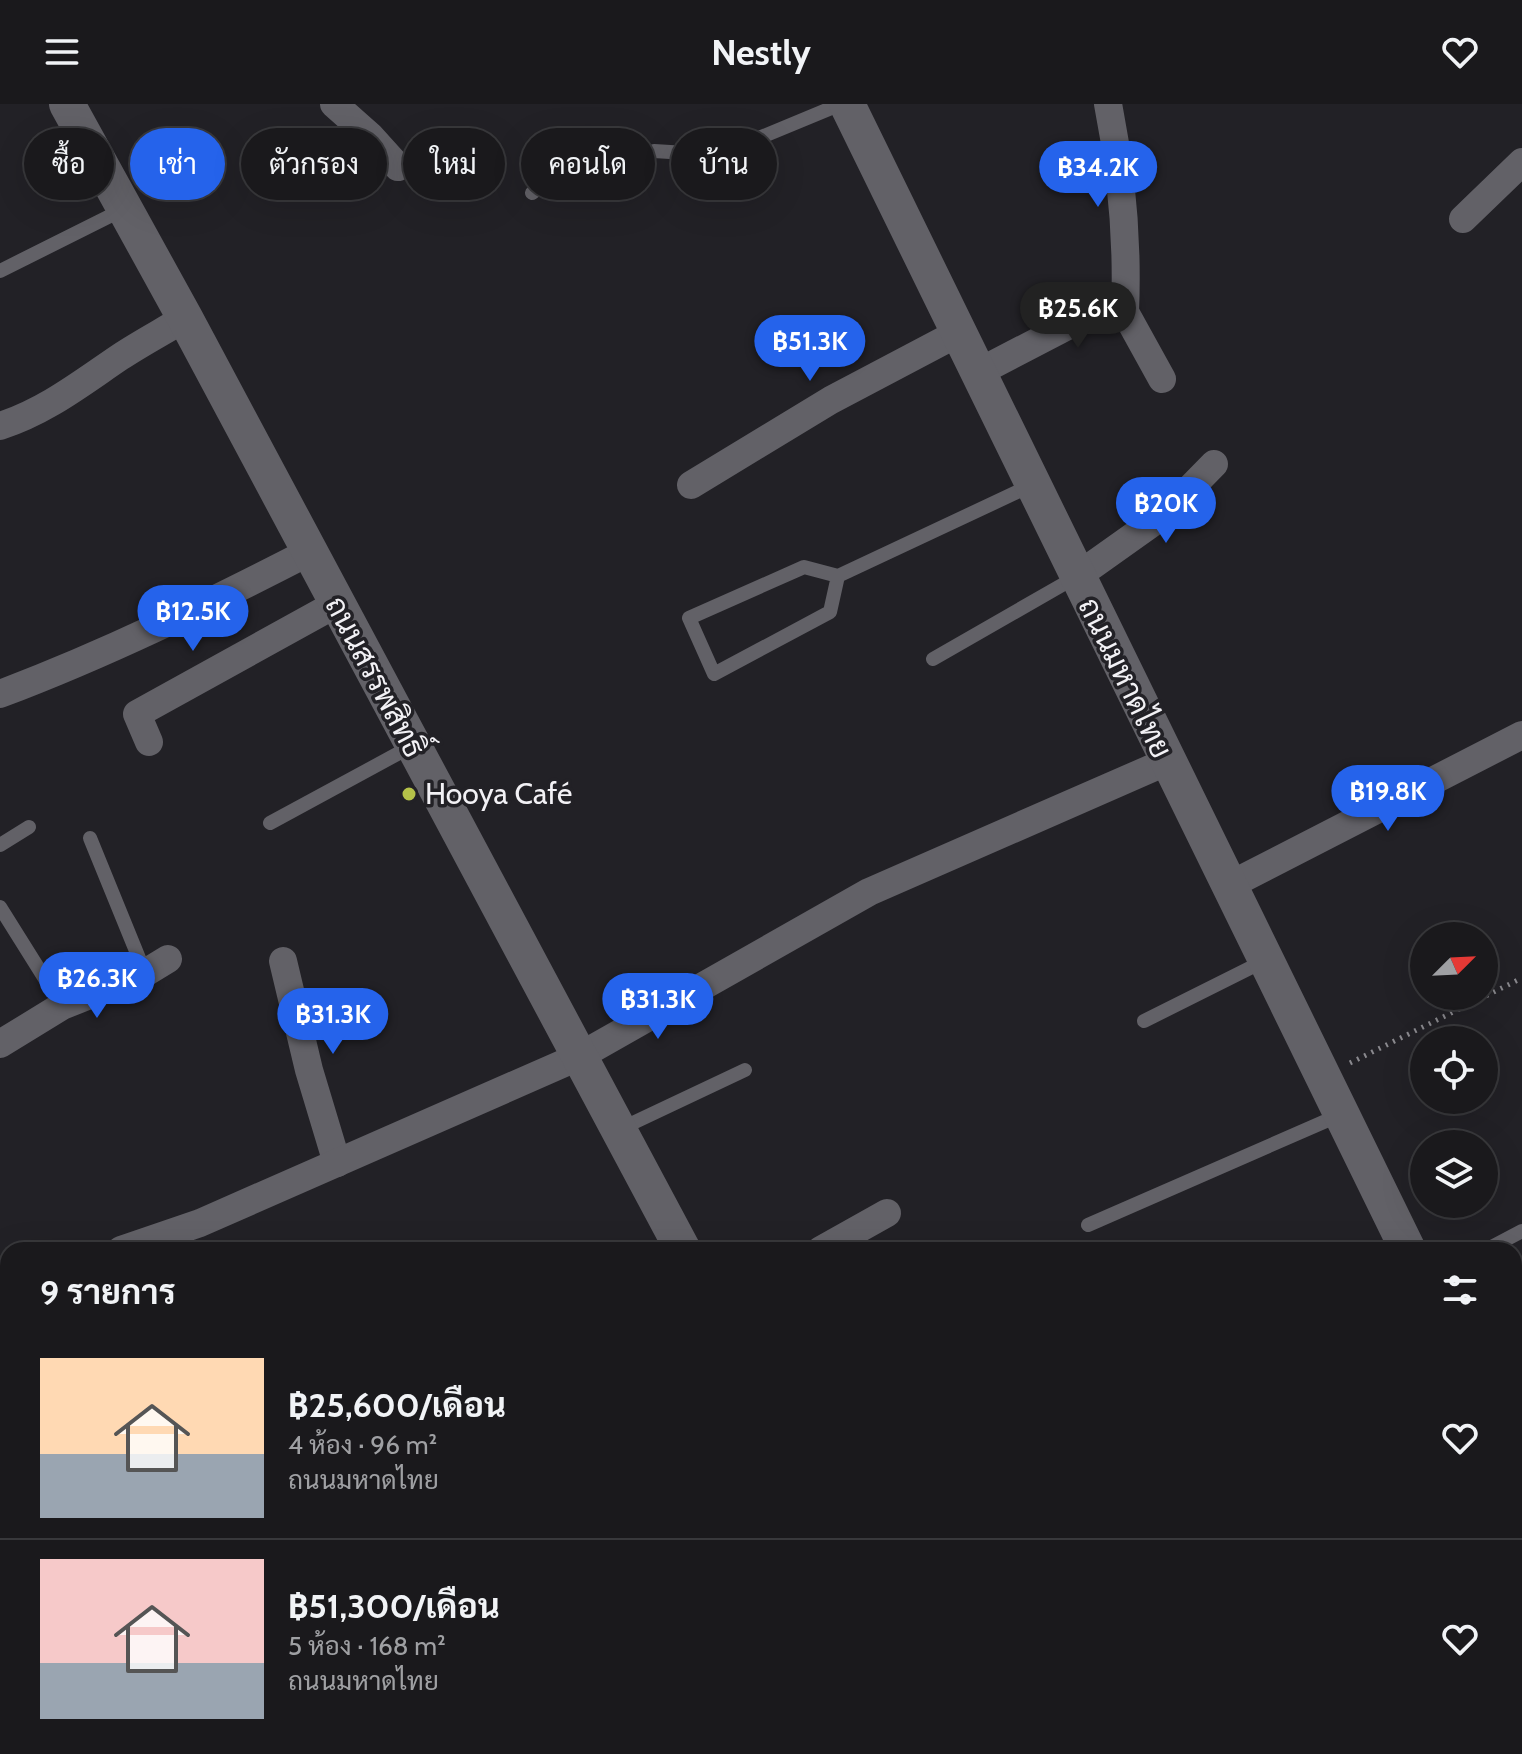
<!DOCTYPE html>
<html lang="th">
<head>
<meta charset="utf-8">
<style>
	:root { --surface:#1a191c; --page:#272629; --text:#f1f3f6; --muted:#9fa0a3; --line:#38383b; --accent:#2563eb }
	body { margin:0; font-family:Cabin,Sarabun,sans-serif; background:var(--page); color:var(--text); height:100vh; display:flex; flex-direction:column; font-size:30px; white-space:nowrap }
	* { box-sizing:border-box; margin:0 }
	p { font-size:26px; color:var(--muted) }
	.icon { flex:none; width:44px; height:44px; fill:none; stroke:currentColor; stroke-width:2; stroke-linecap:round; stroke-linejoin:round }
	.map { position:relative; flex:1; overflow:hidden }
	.side { position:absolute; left:0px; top:1138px; width:1522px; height:512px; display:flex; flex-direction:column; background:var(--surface); border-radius:24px 24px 0 0; box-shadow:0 8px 32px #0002,0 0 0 2px var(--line) }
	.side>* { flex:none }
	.banner { position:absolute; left:24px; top:24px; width:800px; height:72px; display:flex; gap:16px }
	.needle { width:52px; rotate:66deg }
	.buttons { position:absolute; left:1410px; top:818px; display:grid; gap:16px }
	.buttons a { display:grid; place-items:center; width:88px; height:88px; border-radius:50%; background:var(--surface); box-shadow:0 8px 32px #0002,0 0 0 2px var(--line); font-size:40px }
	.price { position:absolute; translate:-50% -68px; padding:0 18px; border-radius:28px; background:var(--accent); color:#fff; font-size:26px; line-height:52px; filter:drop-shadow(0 2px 4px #0008) }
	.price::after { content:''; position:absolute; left:50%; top:48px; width:24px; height:18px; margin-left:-12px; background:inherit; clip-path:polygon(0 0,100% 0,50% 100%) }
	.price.selected { background:#222; color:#fff }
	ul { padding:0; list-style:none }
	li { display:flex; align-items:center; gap:24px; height:200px; padding:0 40px }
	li+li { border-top:2px solid var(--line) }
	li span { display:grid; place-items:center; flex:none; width:224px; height:160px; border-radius:0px; color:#555 }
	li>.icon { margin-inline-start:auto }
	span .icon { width:96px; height:96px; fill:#fffc; stroke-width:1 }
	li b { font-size:34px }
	h2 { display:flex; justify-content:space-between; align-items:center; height:96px; padding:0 40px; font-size:34px }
	.chip { padding:0 28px; border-radius:36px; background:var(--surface); box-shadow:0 8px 32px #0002,0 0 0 2px var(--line); font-size:28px; line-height:72px }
	.chip.selected { background:var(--accent); color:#fff }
	header { display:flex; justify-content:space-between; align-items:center; height:104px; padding:0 40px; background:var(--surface); font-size:36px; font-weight:800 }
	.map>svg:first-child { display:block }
	.green { fill:#45366a }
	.water { fill:#160133 }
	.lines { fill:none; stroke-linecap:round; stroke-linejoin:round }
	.path { stroke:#8a898e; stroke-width:5; stroke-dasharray:2 6; stroke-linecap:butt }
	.service { stroke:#626167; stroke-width:14 }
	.minor { stroke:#626167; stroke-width:28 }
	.tertiary { stroke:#626167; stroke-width:36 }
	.poi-dot { fill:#b5c249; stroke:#222126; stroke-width:3 }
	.labels { text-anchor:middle; stroke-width:7; stroke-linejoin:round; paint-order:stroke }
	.street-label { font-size:30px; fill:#f2f1f5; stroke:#222126 }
	.poi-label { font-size:30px; fill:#f2f1f5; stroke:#222126; text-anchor:start }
</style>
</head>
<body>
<header><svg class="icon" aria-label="menu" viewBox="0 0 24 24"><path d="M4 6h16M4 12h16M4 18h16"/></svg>Nestly<svg class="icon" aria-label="heart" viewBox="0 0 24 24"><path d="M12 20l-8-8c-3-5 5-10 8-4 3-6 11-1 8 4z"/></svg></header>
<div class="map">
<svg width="1522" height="1650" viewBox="0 0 1522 1650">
	<rect width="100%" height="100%" fill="#222126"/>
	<polygon class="green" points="0,1531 8,1549 8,1642 48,1642 52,1650 0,1650"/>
	<polygon class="water" points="610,1642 661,1642 666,1650 594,1650"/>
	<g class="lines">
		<polyline class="path" points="1350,959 1522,874"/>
		<g class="service">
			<polyline points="532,89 565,65 654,47 718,51 841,0"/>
			<polyline points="0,167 124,105"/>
			<polyline points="838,472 830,508 714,570 689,514 804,463 838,472 1032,381"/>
			<polyline points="933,555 1076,473"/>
			<polyline points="270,719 412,642"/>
			<polyline points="90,734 145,869"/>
			<polyline points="0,741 29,723"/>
			<polyline points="0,803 62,902"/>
			<polyline points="1144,917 1264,857"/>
			<polyline points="618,1026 745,966"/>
			<polyline points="1088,1121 1342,1010"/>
			<polyline points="1377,1146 1403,1137"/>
			<polyline points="1486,1146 1522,1127"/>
			<polyline points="1514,1288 1522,1284"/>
			<polyline points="1514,1413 1522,1408"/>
		</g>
		<g class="minor">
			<polyline points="334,0 370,32 398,63"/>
			<path d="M 1108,0 C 1122,70 1128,137 1125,208"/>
			<polyline points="1463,115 1522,58"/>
			<polyline points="977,269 1098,206 1112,203 1125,208 1162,275"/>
			<path d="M 0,322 C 46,307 80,280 120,253 C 141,239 164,227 185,214"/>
			<polyline points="691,381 831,296 958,229"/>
			<polyline points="1076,473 1166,409 1214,360"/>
			<path d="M 0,590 C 106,550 208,500 309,448"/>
			<polyline points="149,638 137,610 336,500"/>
			<polyline points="1230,781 1522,631"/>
			<polyline points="283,857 309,966 337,1059"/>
			<polyline points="0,940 62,902 145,869 168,855"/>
			<polyline points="121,1146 200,1119 578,953 869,788 1166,658"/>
			<polyline points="821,1146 887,1109"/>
			<polyline points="0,1187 8,1185"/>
		</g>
		<g class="tertiary">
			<polyline points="67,0 185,214 683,1146"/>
			<polyline points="847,0 1408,1146"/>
			<polyline points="1514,1367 1522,1384"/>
			<polyline points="0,1446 8,1464"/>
			<polyline points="1514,1615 1522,1611"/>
			<polyline points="85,1642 89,1650"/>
			<polyline points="956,1642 960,1650"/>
			<polyline points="1446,1650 1461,1642"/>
		</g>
	</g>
	<circle class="poi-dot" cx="409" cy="690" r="8"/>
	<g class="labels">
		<g class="street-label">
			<text transform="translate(375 573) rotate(62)" y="10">ถนนสรรพสิทธิ์</text>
			<text transform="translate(1125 574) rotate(64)" y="10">ถนนมหาดไทย</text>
		</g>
		<g class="poi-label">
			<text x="425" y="700">Hooya Café</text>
		</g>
	</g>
</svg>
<div class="buttons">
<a><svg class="needle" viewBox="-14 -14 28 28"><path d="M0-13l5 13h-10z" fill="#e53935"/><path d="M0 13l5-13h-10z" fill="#9fa0a3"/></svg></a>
<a><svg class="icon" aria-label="locate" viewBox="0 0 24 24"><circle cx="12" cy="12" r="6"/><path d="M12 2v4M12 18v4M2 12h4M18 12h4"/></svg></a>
<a><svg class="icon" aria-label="layers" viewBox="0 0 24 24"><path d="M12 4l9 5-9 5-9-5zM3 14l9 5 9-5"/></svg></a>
</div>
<b class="price" style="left:1098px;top:105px">฿34.2K</b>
<b class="price selected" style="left:1078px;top:246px">฿25.6K</b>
<b class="price" style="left:810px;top:279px">฿51.3K</b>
<b class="price" style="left:1166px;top:441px">฿20K</b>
<b class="price" style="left:193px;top:549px">฿12.5K</b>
<b class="price" style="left:1388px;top:729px">฿19.8K</b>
<b class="price" style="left:97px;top:916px">฿26.3K</b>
<b class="price" style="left:658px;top:937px">฿31.3K</b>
<b class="price" style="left:333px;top:952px">฿31.3K</b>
<div class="banner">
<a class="chip">ซื้อ</a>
<a class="chip selected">เช่า</a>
<a class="chip">ตัวกรอง</a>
<a class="chip">ใหม่</a>
<a class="chip">คอนโด</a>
<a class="chip">บ้าน</a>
</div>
<section class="side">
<h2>9 รายการ<svg class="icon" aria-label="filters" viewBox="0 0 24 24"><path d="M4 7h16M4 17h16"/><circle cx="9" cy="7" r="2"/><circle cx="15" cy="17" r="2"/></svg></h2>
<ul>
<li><span style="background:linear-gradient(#ffd9b3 60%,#9aa5b1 0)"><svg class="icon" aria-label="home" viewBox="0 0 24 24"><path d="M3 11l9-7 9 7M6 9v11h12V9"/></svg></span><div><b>฿25,600/เดือน</b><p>4 ห้อง · 96 m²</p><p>ถนนมหาดไทย</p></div><svg class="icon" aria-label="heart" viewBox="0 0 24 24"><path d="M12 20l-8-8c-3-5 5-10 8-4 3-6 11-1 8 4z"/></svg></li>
<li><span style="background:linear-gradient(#f6c9c9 65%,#9aa5b1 0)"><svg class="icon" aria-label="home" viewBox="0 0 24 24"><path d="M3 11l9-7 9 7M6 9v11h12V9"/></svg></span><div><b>฿51,300/เดือน</b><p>5 ห้อง · 168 m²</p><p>ถนนมหาดไทย</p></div><svg class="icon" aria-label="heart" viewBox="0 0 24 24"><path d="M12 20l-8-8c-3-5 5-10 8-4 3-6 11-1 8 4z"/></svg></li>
</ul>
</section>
</div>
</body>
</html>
